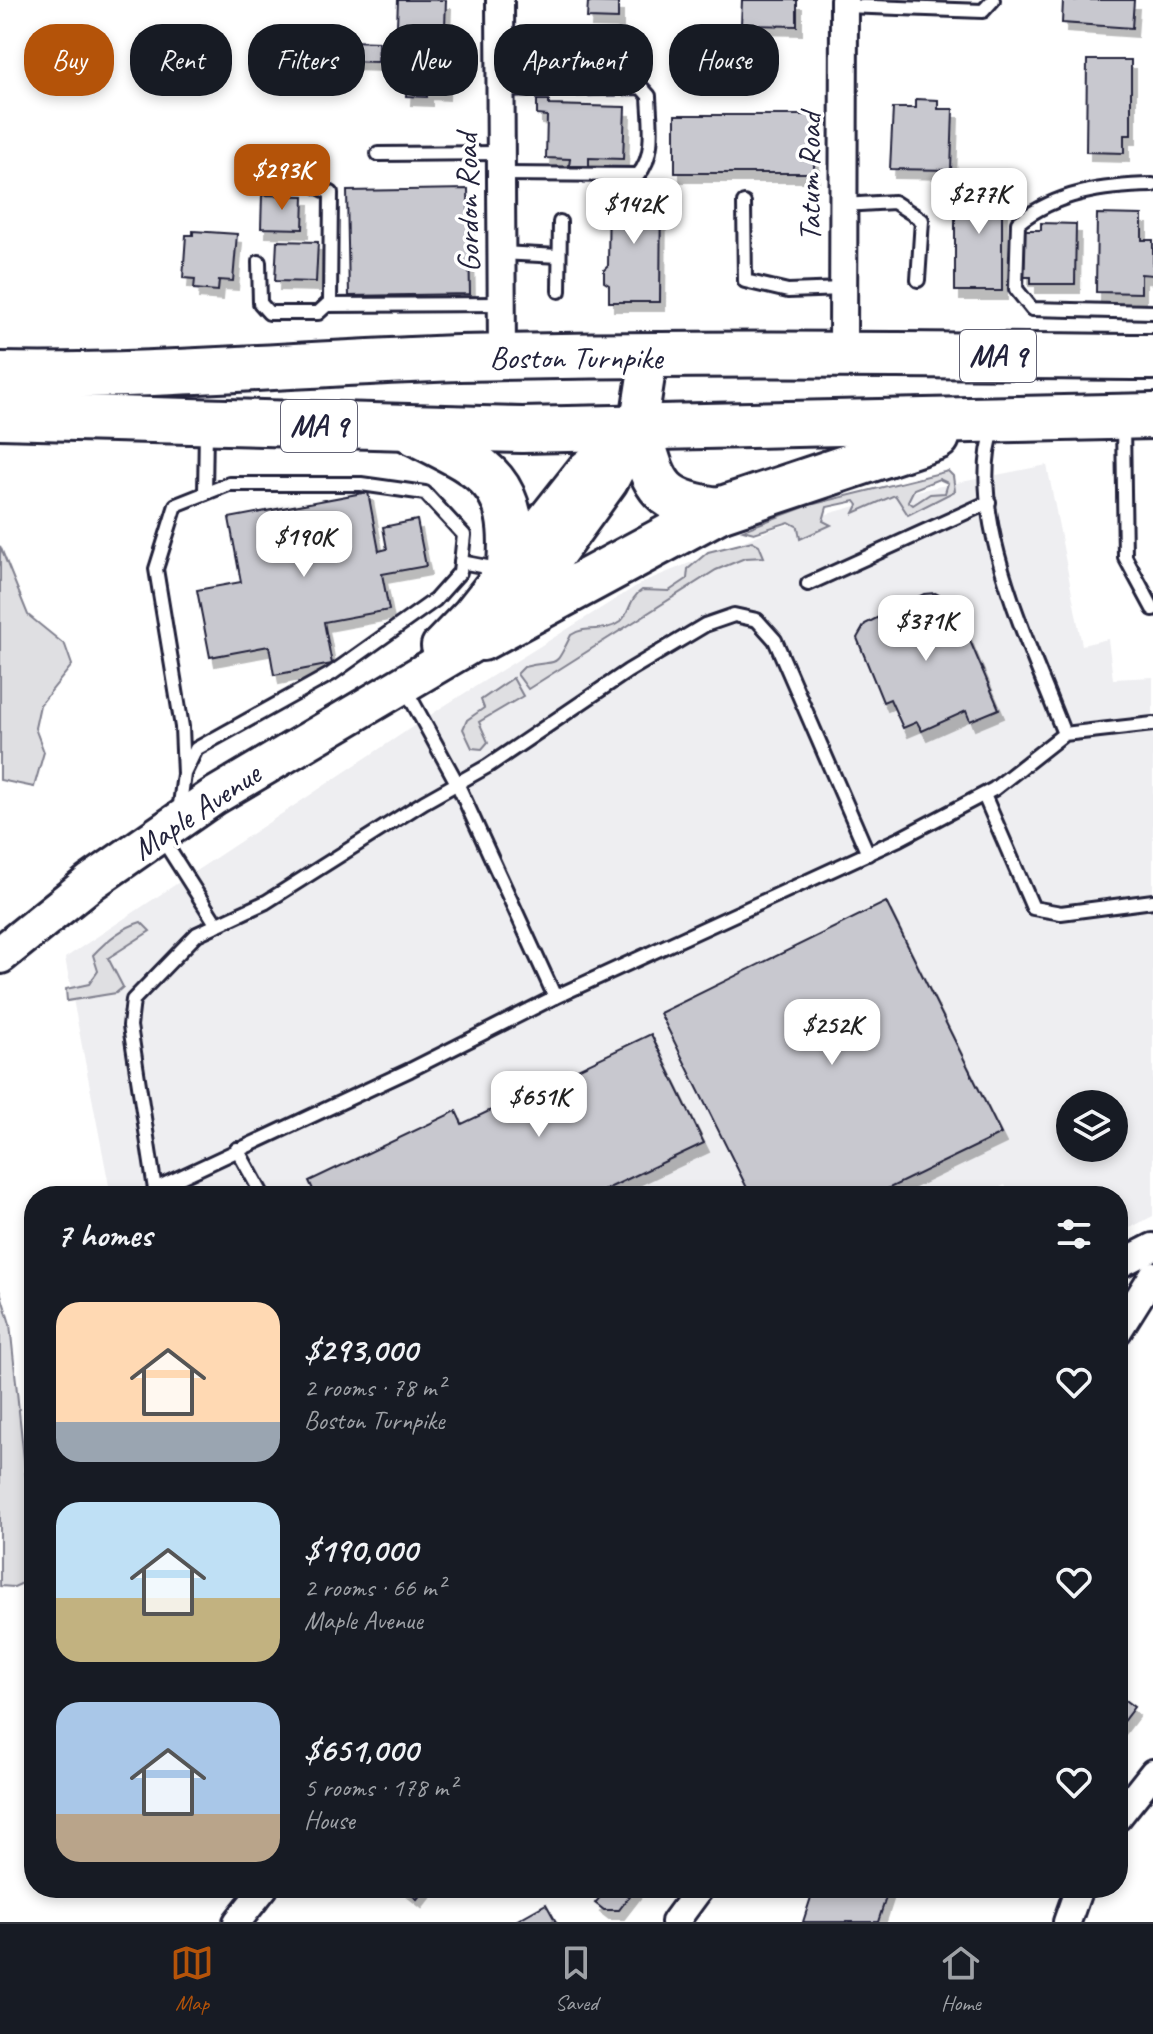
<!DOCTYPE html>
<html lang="en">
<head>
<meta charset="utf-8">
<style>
	:root { --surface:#171b24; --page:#20242c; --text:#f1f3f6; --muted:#9ea1a6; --line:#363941; --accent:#b45309 }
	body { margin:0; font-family:Caveat,sans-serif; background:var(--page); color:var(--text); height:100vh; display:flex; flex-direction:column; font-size:30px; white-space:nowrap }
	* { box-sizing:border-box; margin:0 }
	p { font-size:26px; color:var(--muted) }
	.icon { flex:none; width:44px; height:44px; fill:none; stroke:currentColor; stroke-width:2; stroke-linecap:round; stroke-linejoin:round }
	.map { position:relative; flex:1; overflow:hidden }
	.panel { position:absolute; left:24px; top:1186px; width:1104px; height:712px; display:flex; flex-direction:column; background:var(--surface); border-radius:32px; box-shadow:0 4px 12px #0003 }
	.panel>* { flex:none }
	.guide { position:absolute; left:24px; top:24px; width:1106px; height:72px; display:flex; gap:16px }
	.controls { position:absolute; left:1056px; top:1090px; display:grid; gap:16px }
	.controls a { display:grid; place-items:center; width:72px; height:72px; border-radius:50%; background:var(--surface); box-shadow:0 4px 12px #0003; font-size:40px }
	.price { position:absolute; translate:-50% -68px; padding:0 18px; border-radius:16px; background:#fff; color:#222; font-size:26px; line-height:52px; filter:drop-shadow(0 2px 4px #0008) }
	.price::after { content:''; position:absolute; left:50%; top:48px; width:24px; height:18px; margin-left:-12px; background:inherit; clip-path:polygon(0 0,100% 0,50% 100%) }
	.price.on { background:var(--accent); color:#fff }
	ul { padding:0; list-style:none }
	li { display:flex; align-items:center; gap:24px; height:200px; padding:0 32px }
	li span { display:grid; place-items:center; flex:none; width:224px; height:160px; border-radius:24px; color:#555 }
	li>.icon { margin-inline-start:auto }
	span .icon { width:96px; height:96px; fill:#fffc; stroke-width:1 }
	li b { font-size:34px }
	h2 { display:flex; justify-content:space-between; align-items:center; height:96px; padding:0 32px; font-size:34px }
	.pill { padding:0 28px; border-radius:32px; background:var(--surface); box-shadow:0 4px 12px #0003; font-size:28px; line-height:72px }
	.pill.on { background:var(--accent); color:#fff }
	.tabs { display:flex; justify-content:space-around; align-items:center; height:112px; border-top:2px solid var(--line); background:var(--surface); font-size:22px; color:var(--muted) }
	.tabs a { display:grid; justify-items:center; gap:4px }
	.tabs .on { color:var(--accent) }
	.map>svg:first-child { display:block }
	.built { fill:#eeeef1; fill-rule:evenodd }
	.green { fill:#dfdfe2; stroke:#80808e; stroke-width:2; fill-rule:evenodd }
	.building { fill:#c8c8cf; stroke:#22223b; stroke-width:2; filter:url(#shadow) }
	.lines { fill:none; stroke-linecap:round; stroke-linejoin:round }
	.lane-casing { stroke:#22223b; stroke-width:18 }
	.street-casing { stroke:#22223b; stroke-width:32 }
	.secondary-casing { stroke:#22223b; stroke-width:42 }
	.highway-casing { stroke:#22223b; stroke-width:50 }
	.lane { stroke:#fff; stroke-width:12 }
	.street { stroke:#fff; stroke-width:26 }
	.secondary { stroke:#fff; stroke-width:36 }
	.highway { stroke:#fff; stroke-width:44 }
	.labels { text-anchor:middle; stroke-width:7; stroke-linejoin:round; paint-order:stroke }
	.shield { fill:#fff; stroke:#646476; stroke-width:2 }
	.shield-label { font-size:30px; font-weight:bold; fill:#22223b }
	.street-label { font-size:32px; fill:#22223b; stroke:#fff }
</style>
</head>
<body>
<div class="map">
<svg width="1153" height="1922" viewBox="0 0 1153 1922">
	<defs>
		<filter id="shadow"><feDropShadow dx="5" dy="9" stdDeviation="0" flood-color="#0004"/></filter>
	</defs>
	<rect width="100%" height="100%" fill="#fff"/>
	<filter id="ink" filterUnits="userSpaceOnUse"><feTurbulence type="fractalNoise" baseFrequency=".0125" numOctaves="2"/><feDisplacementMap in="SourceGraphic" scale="16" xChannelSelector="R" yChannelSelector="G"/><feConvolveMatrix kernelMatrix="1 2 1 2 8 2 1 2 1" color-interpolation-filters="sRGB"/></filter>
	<g filter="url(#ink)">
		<path class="built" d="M 1047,465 L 1082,645 L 1108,639 L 1113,679 L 1153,677 L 1153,1216 L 1118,1234 L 1118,1196 L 1010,1196 L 1005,1185 L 981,1196 L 111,1196 L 65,958 L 444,706 L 643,582 L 773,529 L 896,495 ZM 1070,1104 L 1114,1104 L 1114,1148 L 1070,1148 Z"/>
		<g class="green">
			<path d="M 948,471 L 953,476 L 955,491 L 908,515 L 895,495 L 854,513 L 858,505 L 855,501 L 827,507 L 823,521 L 831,525 L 800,539 L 798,527 L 789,522 L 754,533 L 743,530 L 810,505 ZM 939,479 L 948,483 L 945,493 L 930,494 L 913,505 L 908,501 L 914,489 Z"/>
			<path d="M 752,541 L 759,545 L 764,557 L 745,558 L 716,570 L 528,689 L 517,674 L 524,667 C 560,658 553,672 571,635 C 588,624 604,634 620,622 C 631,613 628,599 642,590 L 669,591 L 687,579 L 688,569 L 708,552 Z"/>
			<polygon points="0,546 28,615 65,645 72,665 40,705 35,728 44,752 34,787 0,780"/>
			<polygon points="513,678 523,696 479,722 488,742 482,749 472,748 463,729 467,720 484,708 481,700"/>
			<path d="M 141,922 L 150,931 L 108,958 L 123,987 L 116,993 L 67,1001 L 66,989 L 89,984 L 98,971 L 93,955 C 106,941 124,927 141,922 Z"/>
			<polygon points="0,1291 10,1324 34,1556 34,1578 14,1587 0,1586"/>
		</g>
		<g class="building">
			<polygon points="398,0 446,0 445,27 397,25"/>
			<polygon points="742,0 797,0 797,26 741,25"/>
			<polygon points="1079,0 1134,0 1132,28 1062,23 1063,1"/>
			<polygon points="588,2 618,3 618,19 587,18"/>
			<polygon points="349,41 379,42 378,62 348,61"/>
			<polygon points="408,58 445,59 444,91 427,90 427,97 406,96"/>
			<polygon points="1087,60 1131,60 1131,135 1124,135 1124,153 1086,152"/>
			<polygon points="916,99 938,100 938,109 953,109 951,170 890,169 893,108 916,108"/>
			<polygon points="537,100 549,100 549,105 625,107 623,159 589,158 589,166 569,166 570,159 546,158 547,116 537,115"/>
			<rect x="675" y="115" width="139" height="58"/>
			<polygon points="1002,180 1002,291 955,291 955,181"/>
			<polygon points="468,189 470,294 349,296 347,191"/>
			<polygon points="661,190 660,302 609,302 609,285 604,282 604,270 608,266 609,191"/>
			<polygon points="262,195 304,196 303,229 261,228"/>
			<polygon points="1097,214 1142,215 1142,240 1153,240 1153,275 1141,274 1141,293 1096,292"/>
			<polygon points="1041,223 1076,224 1075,284 1031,284 1031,277 1024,277 1025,230 1041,230"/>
			<polygon points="193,231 237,234 233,281 219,280 218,291 194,289 195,279 183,278 186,235 193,235"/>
			<polygon points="277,241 318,242 316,282 275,281"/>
			<polygon points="368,492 379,551 387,549 383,527 417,520 426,566 382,574 389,610 324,622 332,664 274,675 269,646 210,657 197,590 241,582 229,518"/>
			<polygon points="935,593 954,603 999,709 970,721 966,711 922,731 917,722 903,728 890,699 883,702 857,638 865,624 924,594"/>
			<polygon points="886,902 1001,1134 873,1196 751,1196 660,1013"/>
			<polygon points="651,1034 704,1143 592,1196 316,1196 309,1181 456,1111 462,1124"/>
			<polygon points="1118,1695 1134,1707 1118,1728"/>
			<polygon points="403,1888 426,1888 417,1899"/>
			<polygon points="593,1888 636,1888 619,1910 604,1910 595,1903 602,1895"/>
			<polygon points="814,1888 889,1888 878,1922 803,1922"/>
			<polygon points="546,1904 556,1922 514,1922"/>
		</g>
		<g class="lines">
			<g class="lane-casing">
				<g id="lane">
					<polyline points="844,6 983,11 993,0"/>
					<path d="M 500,90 L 641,87 L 649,96 C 650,122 656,155 638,175 L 500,174"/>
					<polyline points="378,154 500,153"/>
					<path d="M 1153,185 C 1104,186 1057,192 1018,223 L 1016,289 L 1032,309 L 1153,312"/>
					<polyline points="744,203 745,281 788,291 843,289"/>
					<polyline points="843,205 894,202 922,220 918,280"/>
					<polyline points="501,253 559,256"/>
					<polyline points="259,262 260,303 269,313 318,313 330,302 331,193 295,176"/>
					<polyline points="559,291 560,222"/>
					<polyline points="327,305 502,304"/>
					<polyline points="1123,424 1125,557 1153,609"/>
					<path d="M 994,428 C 963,512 1033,652 1064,734"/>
					<polyline points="205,493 206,429"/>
					<polyline points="461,562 487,567 490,581"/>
					<polyline points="808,584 989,502"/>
					<polyline points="984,795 1033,908 1061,913 1153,901"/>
					<polyline points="179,812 184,774 182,727 156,569 176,505 229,484 361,484 425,493 464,535 460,572 435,600 331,674 196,749 184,774"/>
					<polyline points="161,837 217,925"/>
					<polyline points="555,997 899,839 994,789 1064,734 1153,724"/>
					<polyline points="237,1149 263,1196"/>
					<polyline points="155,1189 410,1070 555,997 457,783 405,688"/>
					<polyline points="156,1196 130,1026 133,1000 197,934 266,902 424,802 488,766 628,671 705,625 734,615 757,620 775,640 868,854"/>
				</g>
			</g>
			<g class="street-casing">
				<g id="street">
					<polyline points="500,0 502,357"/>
					<polyline points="843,354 844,0"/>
					<polyline points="1118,1265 1153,1247"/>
					<polyline points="1118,1331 1153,1275"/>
					<polyline points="1118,1817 1153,1773"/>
					<polyline points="237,1922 264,1888"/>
					<polyline points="675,1922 700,1888"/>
					<polyline points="1067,1922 1079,1888"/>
				</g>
			</g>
			<g class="secondary-casing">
				<g id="secondary">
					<polyline points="440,646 471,614 585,470 625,437"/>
					<polyline points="0,955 91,882 213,797 482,638 524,599 609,482 638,427 649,357"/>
				</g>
			</g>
			<g class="highway-casing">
				<g id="highway">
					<path d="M 0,375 C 153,378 306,363 459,358 C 690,352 922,355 1153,357"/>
					<polyline points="0,416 522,430 1153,416"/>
					<path d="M 638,427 C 655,485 655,502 719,510"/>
					<path d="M 414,432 C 484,467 517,479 510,565"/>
					<polyline points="482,638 719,510 937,437"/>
				</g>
			</g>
			<use href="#lane" class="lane"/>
			<use href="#street" class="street"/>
			<use href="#secondary" class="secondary"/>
			<use href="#highway" class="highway"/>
		</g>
	</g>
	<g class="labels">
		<g class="shield">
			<rect x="960" y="330" width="76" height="52" rx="6"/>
			<rect x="281" y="400" width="76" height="52" rx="6"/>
		</g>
		<g class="shield-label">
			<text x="998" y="366">MA 9</text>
			<text x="319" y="436">MA 9</text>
		</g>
		<g class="street-label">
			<text transform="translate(809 177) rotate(-90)" y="11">Tatum Road</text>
			<text transform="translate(467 203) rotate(-91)" y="11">Gordon Road</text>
			<text x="576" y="368">Boston Turnpike</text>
			<text transform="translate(196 811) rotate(-34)" y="11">Maple Avenue</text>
		</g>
	</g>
</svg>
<div class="controls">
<a><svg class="icon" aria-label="layers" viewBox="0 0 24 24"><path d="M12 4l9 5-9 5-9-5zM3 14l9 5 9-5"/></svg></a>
</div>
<b class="price on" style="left:282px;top:212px">$293K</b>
<b class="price" style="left:979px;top:236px">$277K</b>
<b class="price" style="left:634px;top:246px">$142K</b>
<b class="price" style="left:304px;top:579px">$190K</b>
<b class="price" style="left:926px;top:663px">$371K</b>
<b class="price" style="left:832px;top:1067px">$252K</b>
<b class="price" style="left:539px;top:1139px">$651K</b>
<div class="guide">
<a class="pill on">Buy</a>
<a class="pill">Rent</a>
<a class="pill">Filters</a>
<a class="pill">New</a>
<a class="pill">Apartment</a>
<a class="pill">House</a>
</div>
<section class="panel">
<h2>7 homes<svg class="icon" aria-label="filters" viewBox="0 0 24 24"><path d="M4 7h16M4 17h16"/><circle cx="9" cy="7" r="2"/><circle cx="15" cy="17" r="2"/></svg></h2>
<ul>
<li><span style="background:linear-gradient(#ffd9b3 75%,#9aa5b1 0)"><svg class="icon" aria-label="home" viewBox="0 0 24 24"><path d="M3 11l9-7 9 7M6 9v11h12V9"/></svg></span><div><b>$293,000</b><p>2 rooms · 78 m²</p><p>Boston Turnpike</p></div><svg class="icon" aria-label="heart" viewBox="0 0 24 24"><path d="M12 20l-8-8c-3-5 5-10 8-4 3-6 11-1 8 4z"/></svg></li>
<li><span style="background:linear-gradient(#bfe0f5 60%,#c2b280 0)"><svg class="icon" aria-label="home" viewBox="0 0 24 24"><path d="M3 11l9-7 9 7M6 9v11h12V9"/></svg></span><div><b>$190,000</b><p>2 rooms · 66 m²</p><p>Maple Avenue</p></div><svg class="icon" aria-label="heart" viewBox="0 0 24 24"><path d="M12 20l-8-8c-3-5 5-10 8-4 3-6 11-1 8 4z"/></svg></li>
<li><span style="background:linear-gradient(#a9c7e8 70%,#b9a48a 0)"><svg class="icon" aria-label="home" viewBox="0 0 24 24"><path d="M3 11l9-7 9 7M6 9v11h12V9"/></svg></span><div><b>$651,000</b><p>5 rooms · 178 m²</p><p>House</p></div><svg class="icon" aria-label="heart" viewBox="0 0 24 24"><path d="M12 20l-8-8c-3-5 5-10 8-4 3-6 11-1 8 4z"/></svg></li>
</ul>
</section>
</div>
<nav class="tabs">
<a class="on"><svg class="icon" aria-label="map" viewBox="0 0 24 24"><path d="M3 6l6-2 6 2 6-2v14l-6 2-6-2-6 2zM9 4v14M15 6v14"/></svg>Map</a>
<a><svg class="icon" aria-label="saved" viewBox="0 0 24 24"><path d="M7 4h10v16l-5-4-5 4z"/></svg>Saved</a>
<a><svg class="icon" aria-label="home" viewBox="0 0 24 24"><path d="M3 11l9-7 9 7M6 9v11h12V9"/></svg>Home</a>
</nav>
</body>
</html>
